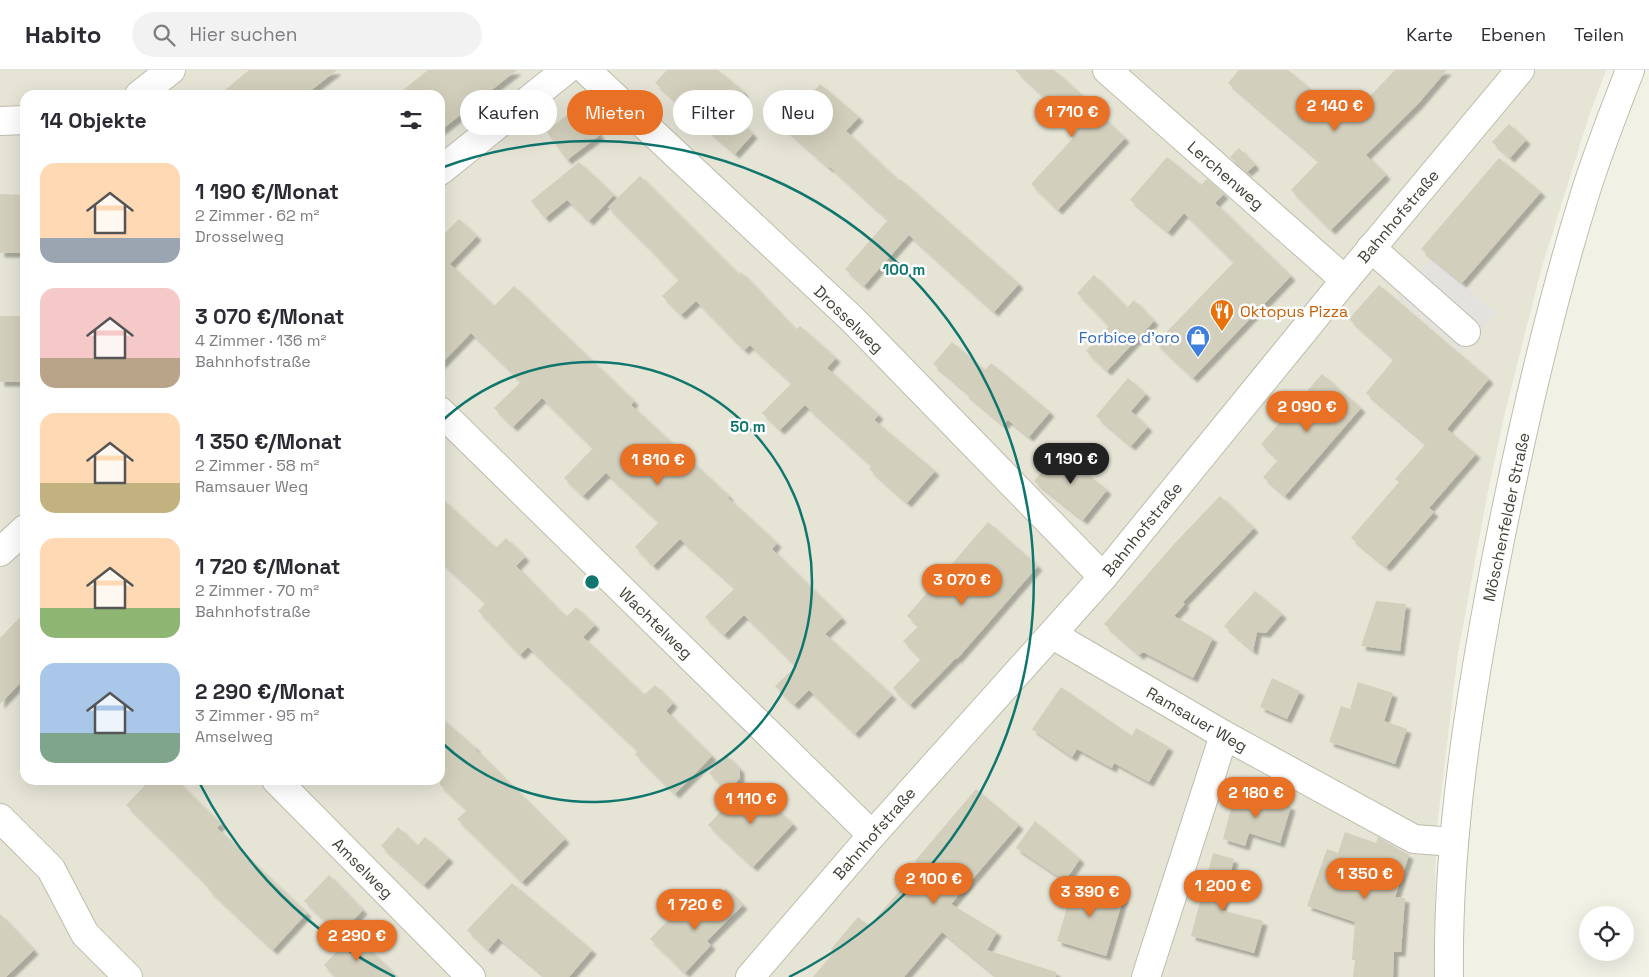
<!DOCTYPE html>
<html lang="de">
<head>
<meta charset="utf-8">
<style>
	:root { --surface:#fff; --page:#f2f2f3; --text:#2b2b33; --muted:#7c7c81; --line:#e1e1e2; --accent:#e97125 }
	body { margin:0; font-family:"Space Grotesk",sans-serif; background:var(--page); color:var(--text); height:100vh; display:flex; flex-direction:column; font-size:19px; white-space:nowrap }
	* { box-sizing:border-box; margin:0 }
	p { font-size:16px; color:var(--muted) }
	.icon { flex:none; width:28px; height:28px; fill:none; stroke:currentColor; stroke-width:2; stroke-linecap:round; stroke-linejoin:round }
	.map { position:relative; flex:1; overflow:hidden }
	.sheet { position:absolute; left:20px; top:20px; width:425px; height:695px; display:flex; flex-direction:column; background:var(--surface); border-radius:15px; box-shadow:0 5px 20px #0002 }
	.sheet>* { flex:none }
	.hud { position:absolute; left:460px; top:20px; width:475px; height:45px; display:flex; gap:10px }
	.fabs { position:absolute; left:1579px; top:836px; display:grid; gap:10px }
	.fabs a { display:grid; place-items:center; width:55px; height:55px; border-radius:50%; background:var(--surface); box-shadow:0 5px 20px #0002; font-size:25px }
	.price { position:absolute; translate:-50% -42px; padding:0 11px; border-radius:18px; background:var(--accent); color:#fff; font-size:16px; line-height:32px; filter:drop-shadow(0 1px 2px #0008) }
	.price::after { content:''; position:absolute; left:50%; top:30px; width:15px; height:11px; margin-left:-8px; background:inherit; clip-path:polygon(0 0,100% 0,50% 100%) }
	.price.current { background:#222; color:#fff }
	ul { padding:0; list-style:none }
	li { display:flex; align-items:center; gap:15px; height:125px; padding:0 20px }
	li span { display:grid; place-items:center; flex:none; width:140px; height:100px; border-radius:15px; color:#555 }
	li>.icon { margin-inline-start:auto }
	span .icon { width:60px; height:60px; fill:#fffc; stroke-width:1 }
	li b { font-size:21px }
	h2 { display:flex; justify-content:space-between; align-items:center; height:60px; padding:0 20px; font-size:21px }
	.pill { padding:0 18px; border-radius:22px; background:var(--surface); box-shadow:0 5px 20px #0002; font-size:18px; line-height:45px }
	.pill.current { background:var(--accent); color:#fff }
	header { display:flex; align-items:center; gap:30px; box-sizing:border-box; height:70px; padding:0 25px; background:var(--surface); border-bottom:1px solid var(--line) }
	header strong { font-size:24px }
	nav { display:flex; gap:28px; margin-inline-start:auto; font-size:18px }
	.search { width:350px; height:45px; background:var(--page); display:flex; align-items:center; gap:12px; box-sizing:border-box; padding:0 18px; border-radius:28px; color:var(--muted); font-size:19px }
	.map>svg:first-child { display:block }
	.residential { fill:#e5e4d5; fill-rule:evenodd }
	.parking { fill:#e3e2de }
	.building { fill:#d2cfbc; filter:url(#shadow) }
	.lines { fill:none; stroke-linecap:round; stroke-linejoin:round }
	.minor-casing { stroke:#bfbdac; stroke-width:30 }
	.minor { stroke:#fff; stroke-width:28 }
	.ring { fill:none; stroke:#0f766e; stroke-width:2.5 }
	.labels { text-anchor:middle; stroke-width:5; stroke-linejoin:round; paint-order:stroke }
	.street-label { font-size:16px; fill:#444236; stroke:#fff }
	.food-label { font-size:16px; fill:#c56008; stroke:#fff; text-anchor:start }
	.shop-label { font-size:16px; fill:#366cbe; stroke:#fff; text-anchor:end }
	.centre { fill:#0f766e; stroke:#fff; stroke-width:2.5 }
	.ring-label { font-size:15px; text-anchor:middle; font-weight:bold; fill:#0f766e; stroke:#fff; stroke-width:5; stroke-linejoin:round; paint-order:stroke }
</style>
</head>
<body>
<header>
<strong>Habito</strong>
<div class="search"><svg class="icon" aria-label="search" viewBox="0 0 24 24"><circle cx="10" cy="10" r="6"/><path d="M15 15l6 6"/></svg>Hier suchen</div>
<nav><a>Karte</a><a>Ebenen</a><a>Teilen</a></nav>
</header>
<div class="map">
<svg width="1649" height="907" viewBox="0 0 1649 907">
	<defs>
		<filter id="shadow"><feDropShadow dx="4.5" dy="4.5" stdDeviation="1" flood-color="#0004"/></filter>
	</defs>
	<rect width="100%" height="100%" fill="#f2f1e6"/>
	<path class="residential" d="M 0,0 L 1606,0 L 1588,49 L 1541,200 L 1504,347 L 1488,421 L 1458,583 L 1436,766 L 1434,907 L 0,907 ZM 25,25 L 440,25 L 440,710 L 25,710 Z"/>
	<polygon class="parking" points="1432,188 1496,243 1462,282 1398,227"/>
	<g class="building">
		<polygon points="249,0 337,0 305,25 219,25"/>
		<polygon points="428,0 517,0 440,61 440,25 397,25"/>
		<polygon points="667,0 718,0 744,22 728,40 753,64 735,84 655,13"/>
		<polygon points="1015,0 1054,0 1091,33 1090,35 1125,68 1058,140 1031,114 1073,68 1071,66 1079,58"/>
		<polygon points="1239,0 1288,0 1347,50 1395,0 1447,0 1418,34 1366,85 1386,105 1331,160 1291,120 1319,91 1228,13"/>
		<polygon points="820,14 859,47 846,61 899,111 900,109 1019,214 994,242 909,165 864,216 845,199 888,150 830,97 829,98 782,56"/>
		<polygon points="579,36 600,65 567,90 546,61"/>
		<polygon points="1509,54 1526,70 1510,88 1492,72"/>
		<polygon points="1239,78 1255,95 1247,102 1230,87"/>
		<polygon points="1167,87 1201,115 1207,109 1224,124 1215,133 1291,206 1193,308 1156,273 1234,192 1184,143 1168,162 1130,130"/>
		<polygon points="1499,88 1541,122 1462,213 1421,179"/>
		<polygon points="579,92 614,125 589,151 567,130 545,148 531,131"/>
		<polygon points="640,106 739,205 741,202 796,260 800,256 836,288 827,298 879,345 874,350 935,401 907,433 869,399 872,396 805,335 780,360 762,343 792,313 750,275 744,280 696,231 681,245 662,226 679,210 646,175 608,137"/>
		<polygon points="0,124 25,125 25,183 0,183"/>
		<polygon points="459,149 477,166 450,194 494,236 514,216 634,331 631,335 729,426 728,428 777,473 772,479 842,548 825,564 892,625 855,664 809,620 794,635 775,616 796,596 744,545 724,565 705,547 735,518 680,469 653,496 635,477 659,452 606,403 583,426 564,408 593,378 542,328 513,357 494,338 521,312 471,263 440,295 440,168"/>
		<polygon points="1094,205 1127,238 1134,230 1154,251 1107,301 1086,281 1109,256 1077,223"/>
		<polygon points="1379,215 1489,309 1447,359 1476,384 1429,438 1434,442 1386,497 1351,468 1399,412 1395,409 1426,374 1366,323 1394,289 1349,249"/>
		<rect x="0" y="246" width="25" height="66"/>
		<polygon points="952,272 985,300 991,293 1050,342 1029,367 1008,350 1003,355 965,323 966,322 933,294"/>
		<polygon points="1322,304 1361,338 1285,426 1263,407 1278,390 1261,374"/>
		<polygon points="1128,308 1146,324 1131,341 1148,357 1131,376 1096,346"/>
		<polygon points="1059,381 1107,420 1083,450 1034,411"/>
		<polygon points="1220,426 1254,458 1183,532 1185,534 1174,546 1213,568 1193,608 1143,582 1139,585 1104,554 1175,473"/>
		<polygon points="440,427 496,478 506,468 525,487 516,496 566,547 576,537 595,555 583,567 644,625 655,615 673,633 666,641 712,686 675,724 635,684 638,681 528,577 520,585 478,541 486,533 440,491"/>
		<polygon points="988,452 1038,496 957,589 956,588 910,635 893,618 921,589 903,571 919,556 907,546"/>
		<polygon points="1255,521 1282,544 1266,563 1257,562 1253,581 1224,556"/>
		<polygon points="1376,531 1406,534 1400,581 1361,576"/>
		<polygon points="25,542 25,608 0,634 0,568"/>
		<polygon points="1272,608 1300,621 1287,649 1260,637"/>
		<polygon points="1358,612 1393,623 1384,651 1407,659 1395,694 1329,672 1341,636 1350,639"/>
		<polygon points="1061,617 1132,666 1136,658 1169,677 1149,712 1114,693 1112,698 1077,679 1072,687 1032,659"/>
		<polygon points="440,647 476,678 475,679 565,769 522,812 457,749 467,740 440,715"/>
		<polygon points="726,685 740,699 740,708 727,722 709,703"/>
		<polygon points="150,710 176,710 221,754 217,758 307,843 273,880 208,819 209,817 126,735"/>
		<polygon points="748,713 793,754 753,797 708,755"/>
		<polygon points="976,719 1019,755 951,834 997,862 987,880 1056,902 1056,907 997,907 942,862 904,907 813,907 834,882 831,879 858,847 869,856 921,796 915,791"/>
		<polygon points="1236,720 1291,736 1280,773 1249,763 1245,776 1223,769"/>
		<polygon points="1035,751 1080,789 1065,811 1016,778"/>
		<polygon points="398,757 417,776 425,767 449,788 424,815 381,776"/>
		<polygon points="1345,762 1376,773 1378,767 1409,785 1395,827 1405,828 1401,882 1394,882 1393,907 1353,907 1355,890 1352,890 1355,852 1307,836 1327,779 1338,783"/>
		<polygon points="1213,783 1234,789 1221,840 1263,851 1254,883 1191,866"/>
		<polygon points="329,805 363,840 339,865 304,831"/>
		<polygon points="1075,811 1124,826 1106,886 1057,871"/>
		<polygon points="512,813 592,880 569,907 545,907 498,868 488,880 467,860"/>
		<polygon points="726,818 743,835 707,871 711,875 685,903 650,869 676,842 689,854"/>
		<polygon points="0,844 34,880 6,907 0,907"/>
		<polygon points="354,864 397,907 336,907 324,895"/>
	</g>
	<g class="lines">
		<g class="minor-casing">
			<g id="minor">
				<polyline points="586,0 852,249 1103,507"/>
				<polyline points="1107,0 1345,210"/>
				<polyline points="139,25 171,0"/>
				<polyline points="0,51 25,50"/>
				<polyline points="440,101 566,0"/>
				<polyline points="1371,178 1466,262"/>
				<polyline points="440,341 872,765"/>
				<polyline points="0,482 25,459"/>
				<polyline points="1053,565 1224,665 1414,769 1454,772"/>
				<polyline points="276,710 471,907"/>
				<polyline points="0,748 51,799 85,864 128,907"/>
				<polyline points="750,907 872,765 1103,507 1345,210 1520,0"/>
				<polyline points="1146,907 1224,665"/>
				<path d="M 1449,907 C 1447,768 1470,626 1496,490 C 1520,368 1547,246 1584,127 C 1597,84 1614,42 1630,0"/>
			</g>
		</g>
		<use href="#minor" class="minor"/>
	</g>
	<g class="ring">
		<path d="M441 352A220 220 0 1 1 441 672"/>
		<path d="M395 907A441 441 0 0 1 199 712M441 98A441 441 0 0 1 789 907"/>
	</g>
	<defs>
		<g id="restaurant-pin" transform="scale(1.25)"><path d="M0 17L-7.5 6A9.5 9.5 0 1 1 7.5 6Z" fill="#e8710a" stroke="#fff"/><path d="M-5-6h1v4h1v-4h1v4h1v-4h1v5L-1.5 .5V6h-2V.5L-5-1ZM5-6V6H3V1.5H1.5Q1.5-4 5-6Z" fill="#fff"/></g>
		<g id="shop-pin" transform="scale(1.25)"><path d="M0 17L-7.5 6A9.5 9.5 0 1 1 7.5 6Z" fill="#3f7fe0" stroke="#fff"/><path d="M-5-2.5h2.3a2.7 3.5 0 0 1 5.4 0H5L5.5 6h-11ZM-1.5-2.5h3a1.5 2.3 0 0 0-3 0Z" fill="#fff"/></g>
	</defs>
	<g fill-rule="evenodd">
		<use href="#restaurant-pin" x="1222" y="241"/>
		<use href="#shop-pin" x="1198" y="267"/>
	</g>
	<g class="labels">
		<g class="street-label">
			<text transform="translate(1226 105) rotate(41)" y="6">Lerchenweg</text>
			<text transform="translate(1398 146) rotate(-50)" y="6">Bahnhofstraße</text>
			<text transform="translate(849 249) rotate(44)" y="6">Drosselweg</text>
			<text transform="translate(1506 447) rotate(-78)" y="6">Möschenfelder Straße</text>
			<text transform="translate(1142 459) rotate(-51)" y="6">Bahnhofstraße</text>
			<text transform="translate(656 553) rotate(44)" y="6">Wachtelweg</text>
			<text transform="translate(1197 649) rotate(30)" y="6">Ramsauer Weg</text>
			<text transform="translate(874 763) rotate(-49)" y="6">Bahnhofstraße</text>
			<text transform="translate(363 798) rotate(45)" y="6">Amselweg</text>
		</g>
		<g class="food-label">
			<text x="1240" y="247">Oktopus Pizza</text>
		</g>
		<g class="shop-label">
			<text x="1180" y="273">Forbice d'oro</text>
		</g>
	</g>
	<circle cx="592" cy="512" r="8" class="centre"/>
	<g class="ring-label">
		<text x="904" y="205">100 m</text>
		<text x="748" y="362">50 m</text>
	</g>
</svg>
<div class="fabs">
<a><svg class="icon" aria-label="locate" viewBox="0 0 24 24"><circle cx="12" cy="12" r="6"/><path d="M12 2v4M12 18v4M2 12h4M18 12h4"/></svg></a>
</div>
<b class="price" style="left:1335px;top:62px">2 140 €</b>
<b class="price" style="left:1072px;top:68px">1 710 €</b>
<b class="price" style="left:1307px;top:363px">2 090 €</b>
<b class="price current" style="left:1071px;top:415px">1 190 €</b>
<b class="price" style="left:658px;top:416px">1 810 €</b>
<b class="price" style="left:962px;top:536px">3 070 €</b>
<b class="price" style="left:1256px;top:749px">2 180 €</b>
<b class="price" style="left:751px;top:755px">1 110 €</b>
<b class="price" style="left:1365px;top:830px">1 350 €</b>
<b class="price" style="left:934px;top:835px">2 100 €</b>
<b class="price" style="left:1223px;top:842px">1 200 €</b>
<b class="price" style="left:1090px;top:848px">3 390 €</b>
<b class="price" style="left:695px;top:861px">1 720 €</b>
<b class="price" style="left:357px;top:892px">2 290 €</b>
<div class="hud">
<a class="pill">Kaufen</a>
<a class="pill current">Mieten</a>
<a class="pill">Filter</a>
<a class="pill">Neu</a>
</div>
<section class="sheet">
<h2>14 Objekte<svg class="icon" aria-label="filters" viewBox="0 0 24 24"><path d="M4 7h16M4 17h16"/><circle cx="9" cy="7" r="2"/><circle cx="15" cy="17" r="2"/></svg></h2>
<ul>
<li><span style="background:linear-gradient(#ffd9b3 75%,#9aa5b1 0)"><svg class="icon" aria-label="home" viewBox="0 0 24 24"><path d="M3 11l9-7 9 7M6 9v11h12V9"/></svg></span><div><b>1 190 €/Monat</b><p>2 Zimmer · 62 m²</p><p>Drosselweg</p></div></li>
<li><span style="background:linear-gradient(#f6c9c9 70%,#b9a48a 0)"><svg class="icon" aria-label="home" viewBox="0 0 24 24"><path d="M3 11l9-7 9 7M6 9v11h12V9"/></svg></span><div><b>3 070 €/Monat</b><p>4 Zimmer · 136 m²</p><p>Bahnhofstraße</p></div></li>
<li><span style="background:linear-gradient(#ffd9b3 70%,#c2b280 0)"><svg class="icon" aria-label="home" viewBox="0 0 24 24"><path d="M3 11l9-7 9 7M6 9v11h12V9"/></svg></span><div><b>1 350 €/Monat</b><p>2 Zimmer · 58 m²</p><p>Ramsauer Weg</p></div></li>
<li><span style="background:linear-gradient(#ffd9b3 70%,#8fb573 0)"><svg class="icon" aria-label="home" viewBox="0 0 24 24"><path d="M3 11l9-7 9 7M6 9v11h12V9"/></svg></span><div><b>1 720 €/Monat</b><p>2 Zimmer · 70 m²</p><p>Bahnhofstraße</p></div></li>
<li><span style="background:linear-gradient(#a9c7e8 70%,#7fa58c 0)"><svg class="icon" aria-label="home" viewBox="0 0 24 24"><path d="M3 11l9-7 9 7M6 9v11h12V9"/></svg></span><div><b>2 290 €/Monat</b><p>3 Zimmer · 95 m²</p><p>Amselweg</p></div></li>
</ul>
</section>
</div>
</body>
</html>
